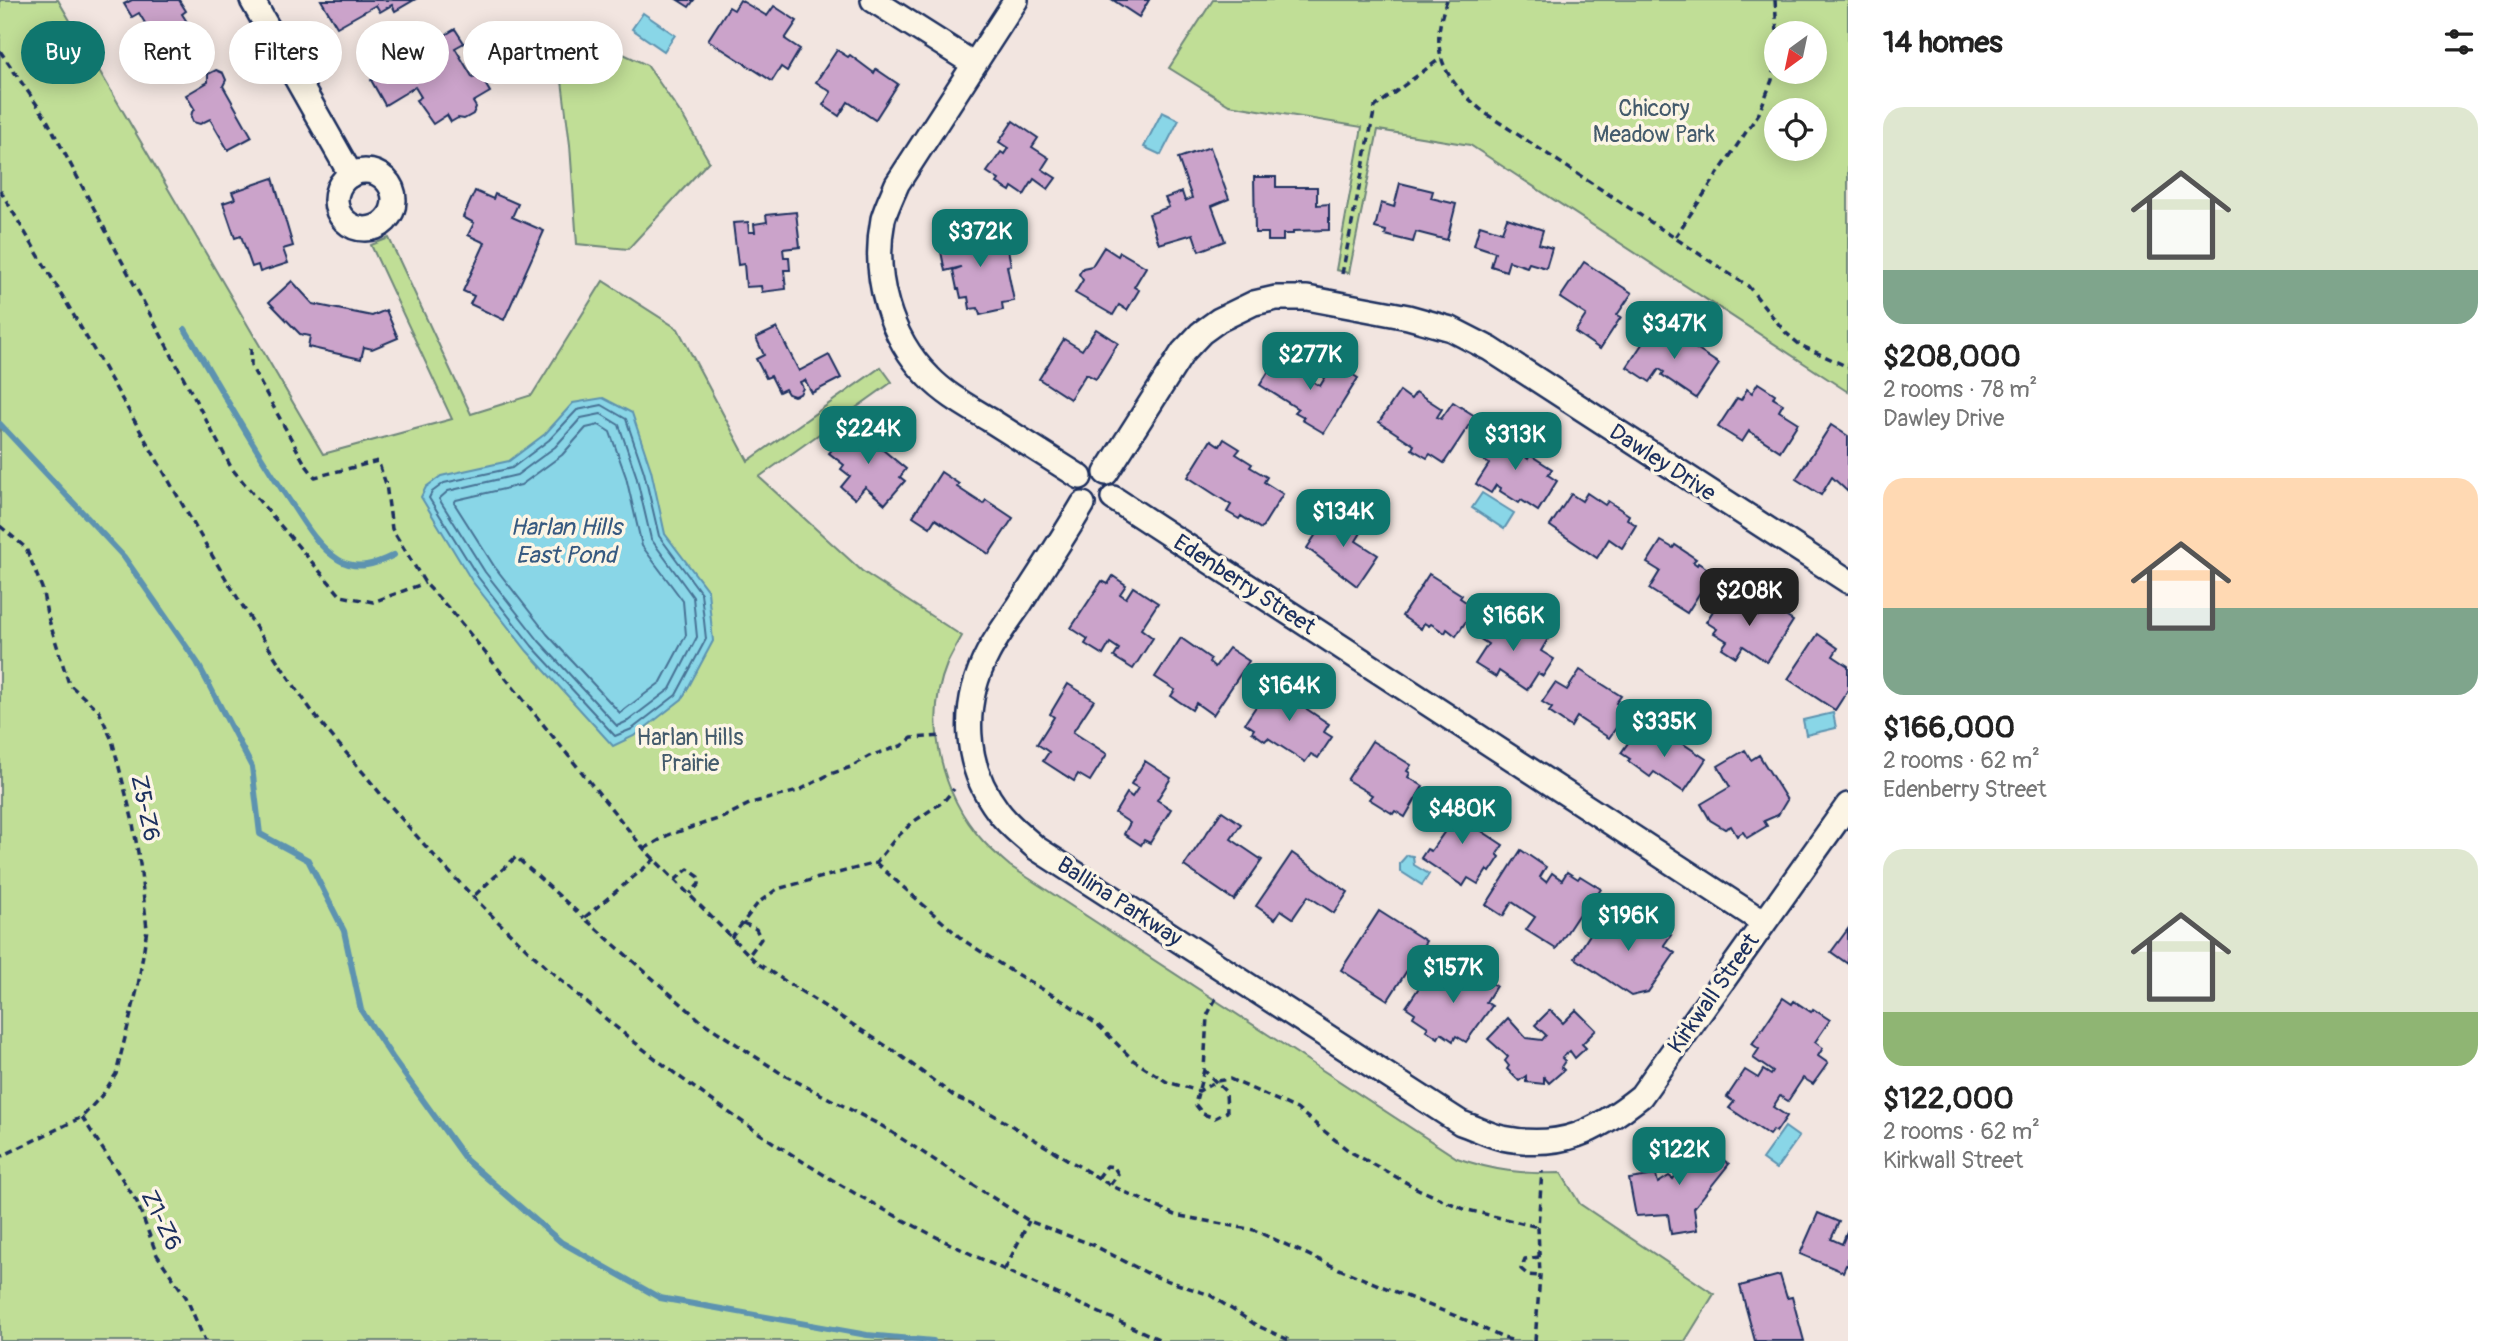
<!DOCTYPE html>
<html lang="en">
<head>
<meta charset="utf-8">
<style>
	:root { --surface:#fff; --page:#f2f2f2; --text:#222; --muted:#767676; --accent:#0f766e }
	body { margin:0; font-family:Pangolin,sans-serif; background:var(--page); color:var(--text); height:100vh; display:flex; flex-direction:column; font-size:26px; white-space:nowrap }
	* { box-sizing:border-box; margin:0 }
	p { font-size:23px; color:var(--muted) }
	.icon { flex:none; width:38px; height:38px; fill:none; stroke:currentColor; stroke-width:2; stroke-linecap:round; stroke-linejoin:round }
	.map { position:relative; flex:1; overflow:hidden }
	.details { display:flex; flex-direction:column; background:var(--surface); width:665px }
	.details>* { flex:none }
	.guide { position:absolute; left:21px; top:21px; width:665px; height:63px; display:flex; gap:14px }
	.needle { width:46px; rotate:213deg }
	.controls { position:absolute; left:1764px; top:21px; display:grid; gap:14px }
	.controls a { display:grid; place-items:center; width:63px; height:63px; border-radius:50%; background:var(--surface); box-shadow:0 4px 18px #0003; font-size:35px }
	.price { position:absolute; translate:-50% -60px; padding:0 16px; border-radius:14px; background:var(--accent); color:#fff; font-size:23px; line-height:46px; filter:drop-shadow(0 2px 4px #0008) }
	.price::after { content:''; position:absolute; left:50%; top:42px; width:21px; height:16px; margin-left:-10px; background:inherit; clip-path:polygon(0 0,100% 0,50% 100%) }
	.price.selected { background:#222; color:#fff }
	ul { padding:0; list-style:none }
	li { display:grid; align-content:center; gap:14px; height:371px; padding:0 35px }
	li span { display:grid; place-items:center; height:217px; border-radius:21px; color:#555 }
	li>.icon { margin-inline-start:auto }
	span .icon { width:126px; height:126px; fill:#fffc; stroke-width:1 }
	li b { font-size:30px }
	h2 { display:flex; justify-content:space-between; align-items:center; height:84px; padding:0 35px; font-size:30px }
	.tag { padding:0 24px; border-radius:32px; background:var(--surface); box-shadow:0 4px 18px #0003; font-size:24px; line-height:63px }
	.tag.selected { background:var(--accent); color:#fff }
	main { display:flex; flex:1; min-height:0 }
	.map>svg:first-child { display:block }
	.green { fill:#c0de96; stroke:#6e867a; stroke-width:2; fill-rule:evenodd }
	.water { fill:#89d6e7; stroke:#5d93b0; stroke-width:2 }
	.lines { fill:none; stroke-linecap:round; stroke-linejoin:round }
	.shore { stroke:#477295; stroke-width:2 }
	.stream { stroke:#5d93b0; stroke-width:6 }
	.building { fill:#cba3ca; stroke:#1b2f5e; stroke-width:2 }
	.minor-casing { stroke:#1b2f5e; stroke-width:28 }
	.path { stroke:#1b2f5e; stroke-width:3.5; stroke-dasharray:7 5; stroke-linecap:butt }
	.minor { stroke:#fcf5e5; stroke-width:23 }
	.labels { text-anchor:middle; stroke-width:7; stroke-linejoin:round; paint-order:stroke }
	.park-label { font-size:23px; fill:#445b6c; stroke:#fcf5e5 }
	.street-label { font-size:23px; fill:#1b2f5e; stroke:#fcf5e5 }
	.water-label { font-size:24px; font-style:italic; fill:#365980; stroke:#fcf5e5 }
</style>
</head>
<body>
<main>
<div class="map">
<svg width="1848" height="1341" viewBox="0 0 1848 1341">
	<rect width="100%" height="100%" fill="#f2e5e0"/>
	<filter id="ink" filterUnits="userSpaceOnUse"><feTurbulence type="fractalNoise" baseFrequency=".0143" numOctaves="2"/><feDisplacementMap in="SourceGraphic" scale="14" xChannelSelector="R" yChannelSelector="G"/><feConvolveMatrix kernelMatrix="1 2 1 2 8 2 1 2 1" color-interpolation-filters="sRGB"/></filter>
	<g filter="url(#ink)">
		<g class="green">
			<path d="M 0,0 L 58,0 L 323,454 L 452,419 L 371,245 L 389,238 L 471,414 L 532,395 L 603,281 L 678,329 L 748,461 L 881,367 L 892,382 L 759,477 L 862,571 L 962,636 C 957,645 951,655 947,664 C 923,722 942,796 983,841 C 991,850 1001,858 1010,866 L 1457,1158 C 1494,1171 1522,1174 1561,1173 L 1580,1204 L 1714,1294 L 1685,1341 L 0,1341 Z"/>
			<path d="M 1213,0 L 1848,0 L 1848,392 L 1470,145 L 1378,130 L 1349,273 L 1336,270 L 1362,127 L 1229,105 L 1169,68 ZM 1776,33 L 1815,33 L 1815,72 L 1776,72 ZM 1776,110 L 1815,110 L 1815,149 L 1776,149 Z"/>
			<polygon points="619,52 647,65 684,118 709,161 628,249 577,244 570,145 561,73"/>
		</g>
		<g class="water">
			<polygon points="643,13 675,35 664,51 632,29"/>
			<polygon points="482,41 495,65 483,71 481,68 479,69 475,62 478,56 472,47"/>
			<polygon points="1162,112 1179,120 1161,155 1144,147"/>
			<polygon points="603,398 632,413 651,470 665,534 708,591 713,641 682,699 636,735 613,746 527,651 472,581 421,497 426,487 441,476 509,461 545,434 573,403"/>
			<polygon points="1482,493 1514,513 1504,529 1472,508"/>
			<polygon points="1833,713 1836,728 1806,735 1803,720"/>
			<polygon points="1407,855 1413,856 1414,865 1429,874 1422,885 1400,871 1400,863"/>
			<polygon points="1785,1127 1799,1137 1776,1169 1762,1159"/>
		</g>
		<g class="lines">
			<g class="shore">
				<polygon points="602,405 626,419 644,472 659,536 701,593 706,639 676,695 632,729 615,736 532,646 478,577 429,498 432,492 444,483 512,468 549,440 577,410"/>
				<polygon points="601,414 619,425 636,475 651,539 693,597 697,637 670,689 628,721 617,726 539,641 485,572 439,499 448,491 517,475 555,447 581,418"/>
				<polygon points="599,425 610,432 626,477 642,546 683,601 686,635 661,682 620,713 547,634 494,566 454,503 456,500 521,485 562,455 586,428"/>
			</g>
			<g class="stream">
				<path d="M 185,329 C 220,388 253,447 291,503 C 304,523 318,547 339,560 C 357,571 376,564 394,555"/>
				<polyline points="0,424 124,557 197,662 252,767 260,834 308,860 344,931 361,1010 392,1057 466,1160 561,1242 660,1298 867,1335 933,1341"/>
			</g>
		</g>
		<g class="building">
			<polygon points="132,0 179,0 186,11 182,14 189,25 185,27 189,34 188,35 198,53 161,74 141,39 151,33 139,13 132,17 124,4"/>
			<polygon points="321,0 414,0 395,11 392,5 380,12 376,5 337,27"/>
			<polygon points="678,0 694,0 689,7"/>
			<polygon points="740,0 767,16 774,6 797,21 785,39 800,49 787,71 781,67 772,81 708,40 729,7 734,10"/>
			<polygon points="1113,0 1149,0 1139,17"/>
			<polygon points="455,29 464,43 455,48 473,78 480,75 490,92 473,102 476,107 473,114 464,119 458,118 451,122 447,115 433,124 416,100 421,97 415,87 385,105 371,80"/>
			<polygon points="837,50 848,57 850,55 874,73 876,69 898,84 875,120 848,102 839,116 823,105 831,92 816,82"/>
			<polygon points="216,70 223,73 226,80 223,86 252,137 228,150 210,119 200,124 193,122 191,117 192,112 195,110 186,95 208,82 208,74"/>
			<polygon points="1013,121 1038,138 1032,147 1049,158 1042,169 1056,178 1048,189 1034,179 1024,195 1012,187 1010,191 997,183 999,180 987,172 1001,152 1004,154 1008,148 999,142"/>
			<polygon points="1210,147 1229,199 1212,206 1225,241 1199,251 1193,234 1159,244 1149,214 1169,207 1165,198 1182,192 1185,201 1192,198 1178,158"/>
			<polygon points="1254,177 1276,177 1276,187 1317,187 1317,205 1329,204 1329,230 1293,231 1293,234 1283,234 1283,241 1268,241 1268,233 1255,233"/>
			<polygon points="273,178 293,246 283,249 288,263 260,272 258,265 252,267 241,236 235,238 223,203 235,199 232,192"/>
			<polygon points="1400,183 1433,191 1431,198 1456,204 1447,240 1416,232 1413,242 1385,235 1386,231 1375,228 1381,203 1394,207"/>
			<polygon points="475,191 493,199 495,194 518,204 512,217 544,231 504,320 470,304 474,296 463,291 485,243 468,235 474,223 463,217"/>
			<polygon points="796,212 800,247 783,249 784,257 789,257 790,270 784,270 786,289 762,292 761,286 746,287 744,264 738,265 733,223 748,222 749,232 755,232 754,224 767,222 766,215"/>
			<polygon points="1507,218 1543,230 1539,244 1552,248 1546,268 1529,263 1527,267 1509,261 1506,271 1491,266 1495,252 1474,245 1480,225 1502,232"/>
			<polygon points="978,229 981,244 985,243 983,233 1004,229 1011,265 1007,266 1014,301 1002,303 1003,310 980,315 978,308 970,309 968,297 961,298 959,289 957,289 953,270 961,267 945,271 939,242 951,239 950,235"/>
			<polygon points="1104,247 1118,256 1120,252 1146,267 1134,287 1139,290 1127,310 1119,305 1113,315 1075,293 1083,280 1079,274 1083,268 1092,266"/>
			<polygon points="1584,262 1632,293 1617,315 1621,317 1600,349 1575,332 1586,315 1560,298"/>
			<polygon points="292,281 313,304 372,316 386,310 398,338 372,349 364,347 361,359 308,347 310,336 300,334 269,302"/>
			<polygon points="1670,322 1684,331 1680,338 1719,364 1696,398 1662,375 1664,372 1659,369 1650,382 1627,367 1650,332 1659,337"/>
			<polygon points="777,328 799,371 829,355 841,378 812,393 805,380 800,382 803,388 800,394 794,396 788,394 785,389 779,392 771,376 766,378 756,359 764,355 756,338"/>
			<polygon points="1096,329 1118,343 1096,379 1086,374 1070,399 1039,379 1064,339 1082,350"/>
			<polygon points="1277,358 1302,373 1304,370 1311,375 1309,379 1320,386 1334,363 1358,378 1324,433 1302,420 1304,417 1295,412 1298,409 1260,385"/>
			<polygon points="1758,383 1775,394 1773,398 1783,404 1779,411 1798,423 1780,451 1749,431 1742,442 1718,427 1737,398 1741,400 1747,389 1752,393"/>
			<polygon points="1400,391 1411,399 1416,392 1442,409 1437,417 1441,419 1453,402 1475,416 1444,463 1430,454 1427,458 1412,449 1414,445 1379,422"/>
			<polygon points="853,425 906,469 900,477 905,481 885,504 865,487 855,499 841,487 850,476 841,469 844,465 829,453"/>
			<polygon points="1831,425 1848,436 1848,492 1832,477 1821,495 1796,479"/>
			<polygon points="1498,430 1527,449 1523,455 1528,459 1530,455 1552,469 1548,475 1557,481 1538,511 1521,500 1519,503 1500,491 1501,488 1496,485 1491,493 1476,484 1489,464 1480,458"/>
			<polygon points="1224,439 1240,449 1236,454 1252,464 1250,467 1267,477 1264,482 1283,494 1261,529 1241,516 1239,519 1227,512 1231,505 1188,477 1211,440 1220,446"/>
			<polygon points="941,472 959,484 957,487 983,504 986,500 1013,518 989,554 935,519 930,527 913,516"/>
			<polygon points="1587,493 1605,505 1608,501 1629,515 1627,519 1636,525 1622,548 1609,539 1597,558 1550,526 1571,494 1582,501"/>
			<polygon points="1329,514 1348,526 1351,520 1364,528 1356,541 1378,555 1357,586 1307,548"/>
			<polygon points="1661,541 1673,548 1675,545 1696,559 1693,562 1697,565 1698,563 1713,572 1687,613 1649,589 1660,571 1647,563"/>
			<polygon points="1429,574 1462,595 1460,598 1475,608 1456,636 1447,629 1445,633 1431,624 1429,626 1424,623 1421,629 1402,616"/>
			<polygon points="1113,576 1126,585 1120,594 1126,598 1133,587 1158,603 1141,629 1153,638 1133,669 1114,657 1119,649 1110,643 1103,655 1085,644 1088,639 1071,628 1102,581 1108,584"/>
			<polygon points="1733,594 1749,604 1746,608 1758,616 1766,603 1793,621 1767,662 1743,646 1736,657 1722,648 1727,641 1714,633 1717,629 1706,622 1720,600 1726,604"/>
			<polygon points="1490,617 1502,626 1505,621 1530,637 1535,631 1548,639 1541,651 1554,659 1543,676 1538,673 1527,690 1499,671 1496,677 1475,664 1488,644 1477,637"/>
			<polygon points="1818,634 1838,648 1833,656 1848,666 1848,690 1835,710 1788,679"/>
			<polygon points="1181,638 1211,659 1209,662 1215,667 1229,648 1249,661 1213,715 1196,703 1192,710 1171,696 1175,690 1155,677"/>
			<polygon points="1580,670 1621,696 1616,703 1628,711 1609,738 1577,717 1571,727 1549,712 1552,708 1542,702 1555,683 1567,690"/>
			<polygon points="1275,678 1296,693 1292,699 1329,724 1324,732 1332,737 1318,758 1311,754 1305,762 1268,738 1265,741 1252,732 1254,729 1245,723"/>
			<polygon points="1068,684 1094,700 1073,732 1107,754 1090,781 1078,774 1074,781 1043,761 1049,752 1037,744 1054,717 1050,714"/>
			<polygon points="1637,730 1659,745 1667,733 1706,759 1684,792 1654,772 1650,777 1628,761 1630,759 1621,753"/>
			<polygon points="1372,741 1411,765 1407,771 1410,773 1408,777 1423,786 1405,817 1395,811 1393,814 1369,799 1372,795 1347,780"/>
			<polygon points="1745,750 1751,760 1759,755 1787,800 1778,815 1764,821 1767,826 1747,838 1743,832 1737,836 1731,826 1725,829 1710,820 1701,804 1730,787 1718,766"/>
			<polygon points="1145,761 1171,778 1157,800 1171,809 1150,843 1144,840 1141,845 1124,834 1130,823 1115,813 1127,793 1132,797 1138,788 1131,784"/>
			<polygon points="1454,796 1476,810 1468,822 1503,845 1497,854 1500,857 1490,872 1487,870 1478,884 1468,878 1463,886 1421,858 1427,849 1431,851 1445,831 1435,825"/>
			<polygon points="1222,811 1241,824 1231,839 1262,860 1234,900 1184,866"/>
			<polygon points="1521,850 1546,867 1540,877 1546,882 1552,873 1562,880 1567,872 1578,879 1580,876 1601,889 1585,914 1581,911 1556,949 1526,930 1535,917 1512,902 1503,916 1486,905"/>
			<polygon points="1292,853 1348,892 1334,913 1308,896 1293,918 1281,910 1275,919 1256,906"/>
			<polygon points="1630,907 1671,935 1664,945 1675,953 1648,992 1631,996 1575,958 1596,925 1611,935"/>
			<polygon points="1379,911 1426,941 1388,1000 1341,970"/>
			<polygon points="1848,929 1848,964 1831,952"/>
			<polygon points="1462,965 1496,986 1486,1002 1492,1006 1466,1042 1456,1036 1453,1041 1441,1033 1438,1038 1426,1030 1428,1027 1413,1017 1415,1013 1406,1007 1424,980 1434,986 1436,982 1446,989"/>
			<polygon points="1783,998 1792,1004 1794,1001 1811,1012 1813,1009 1830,1020 1815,1042 1823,1048 1818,1056 1828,1063 1813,1084 1803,1078 1788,1101 1780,1096 1773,1107 1787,1116 1776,1132 1773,1130 1769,1135 1729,1108 1734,1102 1727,1097 1745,1070 1758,1078 1763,1070 1771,1075 1773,1072 1753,1058 1759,1049 1752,1044"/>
			<polygon points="1550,1010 1563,1023 1576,1010 1596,1030 1582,1044 1586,1048 1575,1058 1570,1051 1562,1058 1565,1061 1561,1067 1564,1070 1549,1083 1544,1077 1544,1084 1526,1082 1526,1076 1519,1081 1507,1069 1509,1066 1505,1061 1508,1057 1488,1039 1508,1018 1526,1038 1542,1040 1546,1035 1535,1025"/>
			<polygon points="1690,1136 1729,1164 1694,1208 1697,1230 1671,1234 1668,1214 1636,1216 1629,1179 1656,1175 1658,1183 1669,1176 1673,1179 1681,1168 1672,1161"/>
			<polygon points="1818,1213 1839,1222 1831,1239 1842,1244 1848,1230 1848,1266 1846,1265 1843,1272 1800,1254"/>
			<polygon points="1780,1275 1787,1298 1792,1297 1804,1341 1755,1341 1740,1286"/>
		</g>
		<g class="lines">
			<g class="minor-casing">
				<g id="minor">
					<polyline points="252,0 351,175"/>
					<polyline points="873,0 974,64"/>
					<path d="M 1016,0 L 897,184 C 892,196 886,208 883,219 C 872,275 889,337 929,377 C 946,395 969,407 990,420 C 1020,439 1050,458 1080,477"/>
					<circle cx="365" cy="200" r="29"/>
					<polyline points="1106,473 1183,352 1201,333 1219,320 1254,303 1276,298 1307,298 1408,317 1451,329 1490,349 1848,581"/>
					<polyline points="1113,498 1763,922"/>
					<path d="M 1083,504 C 1063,538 1041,571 1020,604 C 1009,620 997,636 988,653 C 961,704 963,765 998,811 C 1008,825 1023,836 1036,848 L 1461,1123 C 1474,1127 1488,1135 1502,1138 C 1561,1150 1596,1132 1641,1096 L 1848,805"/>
				</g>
			</g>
			<g class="path">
				<path d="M 1447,0 C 1427,53 1445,80 1485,113 L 1748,286 L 1785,332 L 1800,345 L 1848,367"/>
				<polyline points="1775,0 1777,33"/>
				<polyline points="0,51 46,118 232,469 341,596 373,602 425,583"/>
				<path d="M 0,190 C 40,258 80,325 119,394 C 180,499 237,605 307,704 C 325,730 346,752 366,776 C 500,943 667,1082 851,1191 C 951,1249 1058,1294 1163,1341"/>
				<polyline points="1675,237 1759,113 1772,80 1776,53"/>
				<polyline points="1342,274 1375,107 1441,58"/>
				<polyline points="251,348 251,366 305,464 315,477 378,461 386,484 392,529 425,583 453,613 644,849 757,963 897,1053 955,1097 987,1111 1110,1185 1175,1215 1254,1230 1339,1269 1468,1321 1503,1338 1516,1341"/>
				<polyline points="0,526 26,548 42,588 47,614 69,684 99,711 112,740 132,818 140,864 147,929 138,986 116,1074 103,1094 82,1117 0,1157"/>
				<polyline points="644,849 668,835 724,817 751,803 798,791 830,774 851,767 869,756 901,746 912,738 942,736"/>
				<polyline points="655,859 584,918 701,1021 782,1074 882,1126 1029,1221 1093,1245 1151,1275 1210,1295 1256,1325 1291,1341"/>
				<polyline points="876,863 963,940 1011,971 1068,1004 1098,1025 1133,1060 1167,1082 1199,1091 1217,1081 1230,1079 1297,1109 1349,1151 1418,1189 1464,1209 1538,1227"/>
				<polyline points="675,880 688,869 699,877 699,884 690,894"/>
				<polyline points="475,895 516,857 584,918"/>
				<polyline points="743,923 756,929 761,939 749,955"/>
				<polyline points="731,938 758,903 777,889 876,863 895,839 913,822 944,801 954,789"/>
				<polyline points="1204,1070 1195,1104 1203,1114 1215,1118 1227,1112 1226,1092 1204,1070 1207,1016 1217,996"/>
				<polyline points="82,1117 137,1202 157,1255 186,1297 205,1341"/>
				<polyline points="1098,1178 1107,1166 1114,1167 1118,1174 1110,1185"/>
				<polyline points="1539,1257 1525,1259 1521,1269 1528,1275 1540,1276"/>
				<polyline points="1005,1269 1029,1221"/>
				<polyline points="1535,1341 1540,1276 1538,1227 1542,1171"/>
			</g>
			<use href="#minor" class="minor"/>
		</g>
	</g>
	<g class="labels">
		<g class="park-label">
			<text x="1654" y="116">Chicory<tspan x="1654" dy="26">Meadow Park</tspan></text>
			<text x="690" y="745">Harlan Hills<tspan x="690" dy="26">Prairie</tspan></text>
		</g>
		<g class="street-label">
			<text transform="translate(1663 462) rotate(33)" y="8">Dawley Drive</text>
			<text transform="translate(1245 584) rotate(33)" y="8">Edenberry Street</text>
			<text transform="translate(146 808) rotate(78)" y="8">Z5-Z6</text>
			<text transform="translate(1120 901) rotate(33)" y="8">Ballina Parkway</text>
			<text transform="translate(1713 993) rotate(-55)" y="8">Kirkwall Street</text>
			<text transform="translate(162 1220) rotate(64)" y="8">Z1-Z6</text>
		</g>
		<g class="water-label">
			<text x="566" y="535">Harlan Hills<tspan x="566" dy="28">East Pond</tspan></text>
		</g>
	</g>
</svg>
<div class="controls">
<a><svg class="needle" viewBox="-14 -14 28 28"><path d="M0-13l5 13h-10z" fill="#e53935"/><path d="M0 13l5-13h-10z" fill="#767676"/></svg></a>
<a><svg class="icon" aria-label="locate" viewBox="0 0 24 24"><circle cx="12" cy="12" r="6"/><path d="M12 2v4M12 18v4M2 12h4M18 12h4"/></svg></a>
</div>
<b class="price" style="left:980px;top:269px">$372K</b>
<b class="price" style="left:1674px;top:361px">$347K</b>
<b class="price" style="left:1310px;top:392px">$277K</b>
<b class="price" style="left:868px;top:466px">$224K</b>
<b class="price" style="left:1515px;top:472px">$313K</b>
<b class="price" style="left:1343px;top:549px">$134K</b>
<b class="price selected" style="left:1749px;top:628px">$208K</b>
<b class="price" style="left:1513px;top:653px">$166K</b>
<b class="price" style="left:1289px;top:723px">$164K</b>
<b class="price" style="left:1664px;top:759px">$335K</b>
<b class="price" style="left:1462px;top:846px">$480K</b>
<b class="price" style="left:1628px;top:953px">$196K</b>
<b class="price" style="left:1453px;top:1005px">$157K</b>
<b class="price" style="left:1679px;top:1187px">$122K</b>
<div class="guide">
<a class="tag selected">Buy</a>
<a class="tag">Rent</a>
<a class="tag">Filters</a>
<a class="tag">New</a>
<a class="tag">Apartment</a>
</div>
</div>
<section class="details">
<h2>14 homes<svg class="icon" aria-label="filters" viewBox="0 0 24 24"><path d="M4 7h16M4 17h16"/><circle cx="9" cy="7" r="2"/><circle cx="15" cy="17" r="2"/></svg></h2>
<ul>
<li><span style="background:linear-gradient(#dfe7d0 75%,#7fa58c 0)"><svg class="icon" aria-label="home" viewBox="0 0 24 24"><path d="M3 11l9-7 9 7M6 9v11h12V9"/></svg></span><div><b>$208,000</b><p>2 rooms · 78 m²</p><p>Dawley Drive</p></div></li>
<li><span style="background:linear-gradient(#ffd9b3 60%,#7fa58c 0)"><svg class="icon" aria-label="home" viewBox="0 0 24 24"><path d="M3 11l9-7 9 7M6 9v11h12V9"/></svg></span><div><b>$166,000</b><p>2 rooms · 62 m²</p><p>Edenberry Street</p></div></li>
<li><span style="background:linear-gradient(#dfe7d0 75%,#8fb573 0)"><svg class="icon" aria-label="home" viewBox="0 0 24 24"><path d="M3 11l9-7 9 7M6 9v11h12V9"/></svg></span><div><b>$122,000</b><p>2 rooms · 62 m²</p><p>Kirkwall Street</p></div></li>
</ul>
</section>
</main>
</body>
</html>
